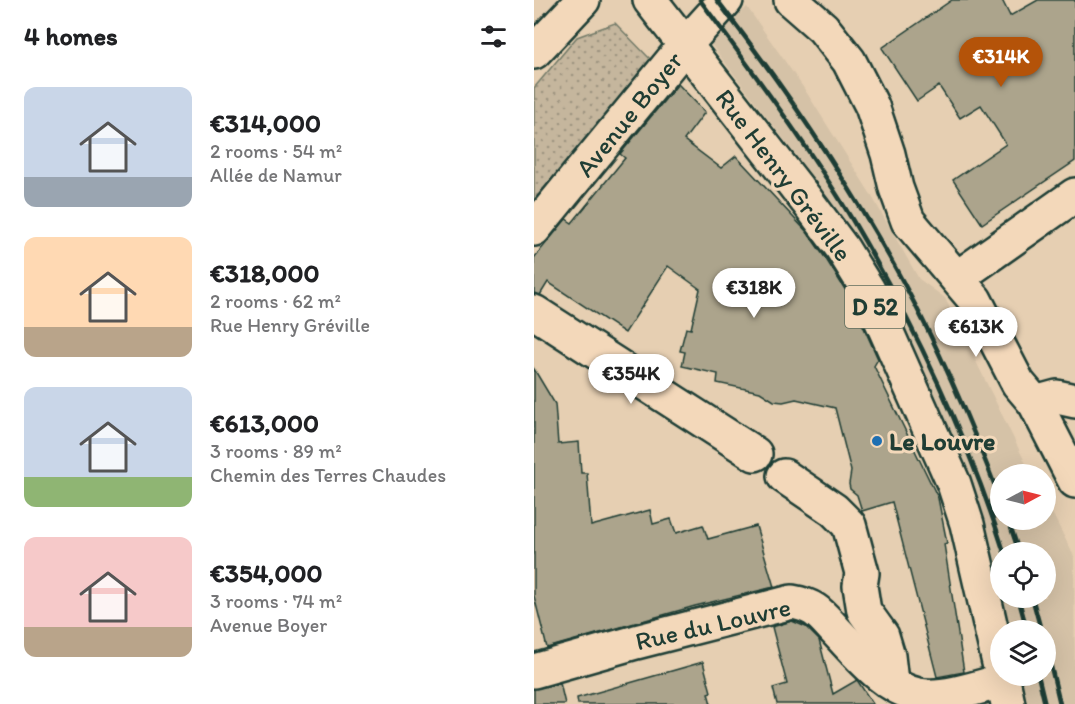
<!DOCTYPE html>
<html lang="en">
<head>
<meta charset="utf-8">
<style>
	:root { --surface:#fff; --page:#f2f2f2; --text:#202124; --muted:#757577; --accent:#b45309 }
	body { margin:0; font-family:Itim,sans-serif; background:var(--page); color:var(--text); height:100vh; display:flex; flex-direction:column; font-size:22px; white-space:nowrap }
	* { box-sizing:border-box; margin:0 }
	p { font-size:20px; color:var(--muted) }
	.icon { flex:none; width:33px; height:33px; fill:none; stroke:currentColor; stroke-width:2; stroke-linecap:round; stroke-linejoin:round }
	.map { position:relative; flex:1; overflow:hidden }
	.drawer { display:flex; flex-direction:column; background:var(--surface); width:534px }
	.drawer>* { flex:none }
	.needle { width:39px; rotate:83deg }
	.controls { position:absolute; left:456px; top:464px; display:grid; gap:12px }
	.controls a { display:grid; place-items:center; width:66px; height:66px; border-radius:50%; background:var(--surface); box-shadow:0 6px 24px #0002; font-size:30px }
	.price { position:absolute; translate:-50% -51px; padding:0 14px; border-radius:21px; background:#fff; color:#222; font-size:20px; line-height:39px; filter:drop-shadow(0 2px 3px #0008) }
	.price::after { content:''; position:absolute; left:50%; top:36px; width:18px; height:14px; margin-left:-9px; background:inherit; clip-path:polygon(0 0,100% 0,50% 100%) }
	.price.selected { background:var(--accent); color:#fff }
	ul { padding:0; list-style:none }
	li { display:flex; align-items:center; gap:18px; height:150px; padding:0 24px }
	li span { display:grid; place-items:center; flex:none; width:168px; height:120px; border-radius:12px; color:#555 }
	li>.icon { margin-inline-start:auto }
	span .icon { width:72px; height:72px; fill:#fffc; stroke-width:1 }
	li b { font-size:26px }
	h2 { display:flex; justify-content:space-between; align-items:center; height:72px; padding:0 24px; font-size:26px }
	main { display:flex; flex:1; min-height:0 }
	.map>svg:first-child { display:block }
	.built { fill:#d5c2a7 }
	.grass { fill:url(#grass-dots); stroke:#727a68; stroke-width:1.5 }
	.building { fill:#aca48c; stroke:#1f3d34; stroke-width:1.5 }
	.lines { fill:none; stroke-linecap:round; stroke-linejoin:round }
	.minor-casing { stroke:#1f3d34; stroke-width:38 }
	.major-casing { stroke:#1f3d34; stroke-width:38 }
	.minor { stroke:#f3d8ba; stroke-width:33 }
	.major { stroke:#f3d8ba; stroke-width:33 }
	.rail { stroke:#1f3d34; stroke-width:4.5 }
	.poi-dot { fill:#1f6fb2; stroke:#f3d8ba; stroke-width:2 }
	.labels { text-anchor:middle; stroke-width:6; stroke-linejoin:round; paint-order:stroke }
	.shield { fill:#f3d8ba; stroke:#5f6c5c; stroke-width:1.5 }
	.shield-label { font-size:24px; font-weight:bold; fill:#1f3d34 }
	.street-label { font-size:26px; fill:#1f3d34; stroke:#f3d8ba }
	.poi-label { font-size:26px; font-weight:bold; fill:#1f3d34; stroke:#f3d8ba; text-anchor:start }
</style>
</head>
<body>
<main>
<section class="drawer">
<h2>4 homes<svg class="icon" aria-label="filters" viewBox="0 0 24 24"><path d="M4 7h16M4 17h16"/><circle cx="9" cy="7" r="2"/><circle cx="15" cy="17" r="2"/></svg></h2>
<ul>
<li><span style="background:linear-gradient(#c9d6e8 75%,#9aa5b1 0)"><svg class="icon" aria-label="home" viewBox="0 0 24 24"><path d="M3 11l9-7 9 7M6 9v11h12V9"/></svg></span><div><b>€314,000</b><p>2 rooms · 54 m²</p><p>Allée de Namur</p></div></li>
<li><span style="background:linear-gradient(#ffd9b3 75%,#b9a48a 0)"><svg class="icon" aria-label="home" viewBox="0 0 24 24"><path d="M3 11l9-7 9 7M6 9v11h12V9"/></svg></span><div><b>€318,000</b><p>2 rooms · 62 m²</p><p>Rue Henry Gréville</p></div></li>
<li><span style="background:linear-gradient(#c9d6e8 75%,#8fb573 0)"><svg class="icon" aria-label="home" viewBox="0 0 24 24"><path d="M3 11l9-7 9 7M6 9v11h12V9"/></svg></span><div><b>€613,000</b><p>3 rooms · 89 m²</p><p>Chemin des Terres Chaudes</p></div></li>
<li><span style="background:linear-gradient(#f6c9c9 75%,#b9a48a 0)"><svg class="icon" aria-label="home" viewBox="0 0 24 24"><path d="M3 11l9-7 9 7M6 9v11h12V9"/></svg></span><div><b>€354,000</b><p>3 rooms · 74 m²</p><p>Avenue Boyer</p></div></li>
</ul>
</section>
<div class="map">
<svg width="541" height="704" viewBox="0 0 541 704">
	<defs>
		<pattern id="grass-dots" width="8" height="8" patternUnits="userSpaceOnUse" patternTransform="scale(1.5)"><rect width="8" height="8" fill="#c5b69d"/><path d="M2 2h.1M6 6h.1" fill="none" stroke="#9f9581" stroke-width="1.8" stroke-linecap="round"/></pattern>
	</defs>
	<rect width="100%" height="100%" fill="#e6cfb2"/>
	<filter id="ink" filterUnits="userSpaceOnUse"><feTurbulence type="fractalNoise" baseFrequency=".0167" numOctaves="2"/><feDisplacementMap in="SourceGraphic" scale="12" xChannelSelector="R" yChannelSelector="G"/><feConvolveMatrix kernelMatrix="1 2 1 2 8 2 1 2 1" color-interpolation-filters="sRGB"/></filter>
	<g filter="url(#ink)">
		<polygon class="built" points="213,7 271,90 336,193 385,279 411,298 497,474 466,474 466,519 512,519 512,501 540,556 541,704 494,704 487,675 512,675 512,630 477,630 468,597 512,597 512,552 466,552 466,591 437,491 332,264 265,159 176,43"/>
		<polygon class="grass" points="81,23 122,65 0,212 0,88 43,37"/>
		<g class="building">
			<polygon points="418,0 468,0 476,16 504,0 541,0 541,161 448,224 419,180 472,144 447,105 426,118 405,86 383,101 348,48"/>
			<polygon points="144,84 171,112 150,140 187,168 202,156 273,232 292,259 317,299 344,359 340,366 404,498 413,543 410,544 430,672 403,677 358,502 328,511 323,495 316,489 315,484 317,471 301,408 262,399 249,402 240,401 226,392 183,383 184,374 148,366 151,352 146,351 152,328 157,329 166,289 134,266 91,333 14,282 6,295 0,293 0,258 32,219 38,223 91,158 86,154"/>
			<polygon points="0,369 21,404 24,444 45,442 47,473 53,473 57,526 116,510 119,524 137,519 142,533 169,525 174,539 222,526 240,587 161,606 13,648 0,596"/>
			<polygon points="258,621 272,627 285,640 299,694 323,680 339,704 243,704 239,688 253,684 238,627"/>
			<polygon points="169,662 177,692 174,693 177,704 44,704 43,698"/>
			<polygon points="26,683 31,704 0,704 0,689"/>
		</g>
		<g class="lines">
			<g class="minor-casing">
				<g id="minor">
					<polyline points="257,0 289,28 315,61 338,106 354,154 362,188 374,221 441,300 484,383 501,403 541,481"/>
					<polyline points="0,229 152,44 192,0"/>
					<polyline points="423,278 541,195"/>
					<polyline points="0,312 221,454"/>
					<polyline points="501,403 523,397 541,401"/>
					<polyline points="250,476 300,510 315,525 328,573 326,586 330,611 348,636 354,656 357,682"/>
					<path d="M 0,671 L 102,642 L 258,602 C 282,606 286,614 302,631 C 325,655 350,687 384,695 C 408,700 446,687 470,680"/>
				</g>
			</g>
			<g class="major-casing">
				<g id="major">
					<polyline points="116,0 273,201 308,248 334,290 420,484 433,524 466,667"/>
					<polyline points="0,52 49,0"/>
					<polyline points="468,675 474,704"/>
				</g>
			</g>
			<use href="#minor" class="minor"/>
			<use href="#major" class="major"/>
			<g class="rail">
				<path d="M 166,0 C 219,72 273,144 319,221 C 381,326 433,436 470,552"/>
				<path d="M 183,0 C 251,88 315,182 368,280 C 406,350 438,425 466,499"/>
				<polyline points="474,519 485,552"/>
				<polyline points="484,597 493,630"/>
				<polyline points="498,597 507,630"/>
				<polyline points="512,646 526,704"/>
				<polyline points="504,675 511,704"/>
			</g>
		</g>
	</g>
	<circle class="poi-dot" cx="343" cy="441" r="6"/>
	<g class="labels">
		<rect class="shield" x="311" y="286" width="60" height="42" rx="4.5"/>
		<g class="shield-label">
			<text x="341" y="315">D 52</text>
		</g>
		<g class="street-label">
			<text transform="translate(95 114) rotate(-51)" y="9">Avenue Boyer</text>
			<text transform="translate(250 175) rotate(53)" y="9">Rue Henry Gréville</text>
			<text transform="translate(179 624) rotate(-13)" y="9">Rue du Louvre</text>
		</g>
		<g class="poi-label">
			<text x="355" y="450">Le Louvre</text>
		</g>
	</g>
</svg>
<div class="controls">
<a><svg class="needle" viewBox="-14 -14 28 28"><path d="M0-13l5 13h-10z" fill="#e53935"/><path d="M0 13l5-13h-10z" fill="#757577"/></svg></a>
<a><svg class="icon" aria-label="locate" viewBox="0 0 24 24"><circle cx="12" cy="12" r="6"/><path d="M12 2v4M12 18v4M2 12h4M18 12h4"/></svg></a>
<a><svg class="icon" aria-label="layers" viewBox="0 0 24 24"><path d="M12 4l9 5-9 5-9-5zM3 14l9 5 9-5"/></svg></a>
</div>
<b class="price selected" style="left:467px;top:88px">€314K</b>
<b class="price" style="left:220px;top:319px">€318K</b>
<b class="price" style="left:442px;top:358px">€613K</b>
<b class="price" style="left:97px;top:405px">€354K</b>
</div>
</main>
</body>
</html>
